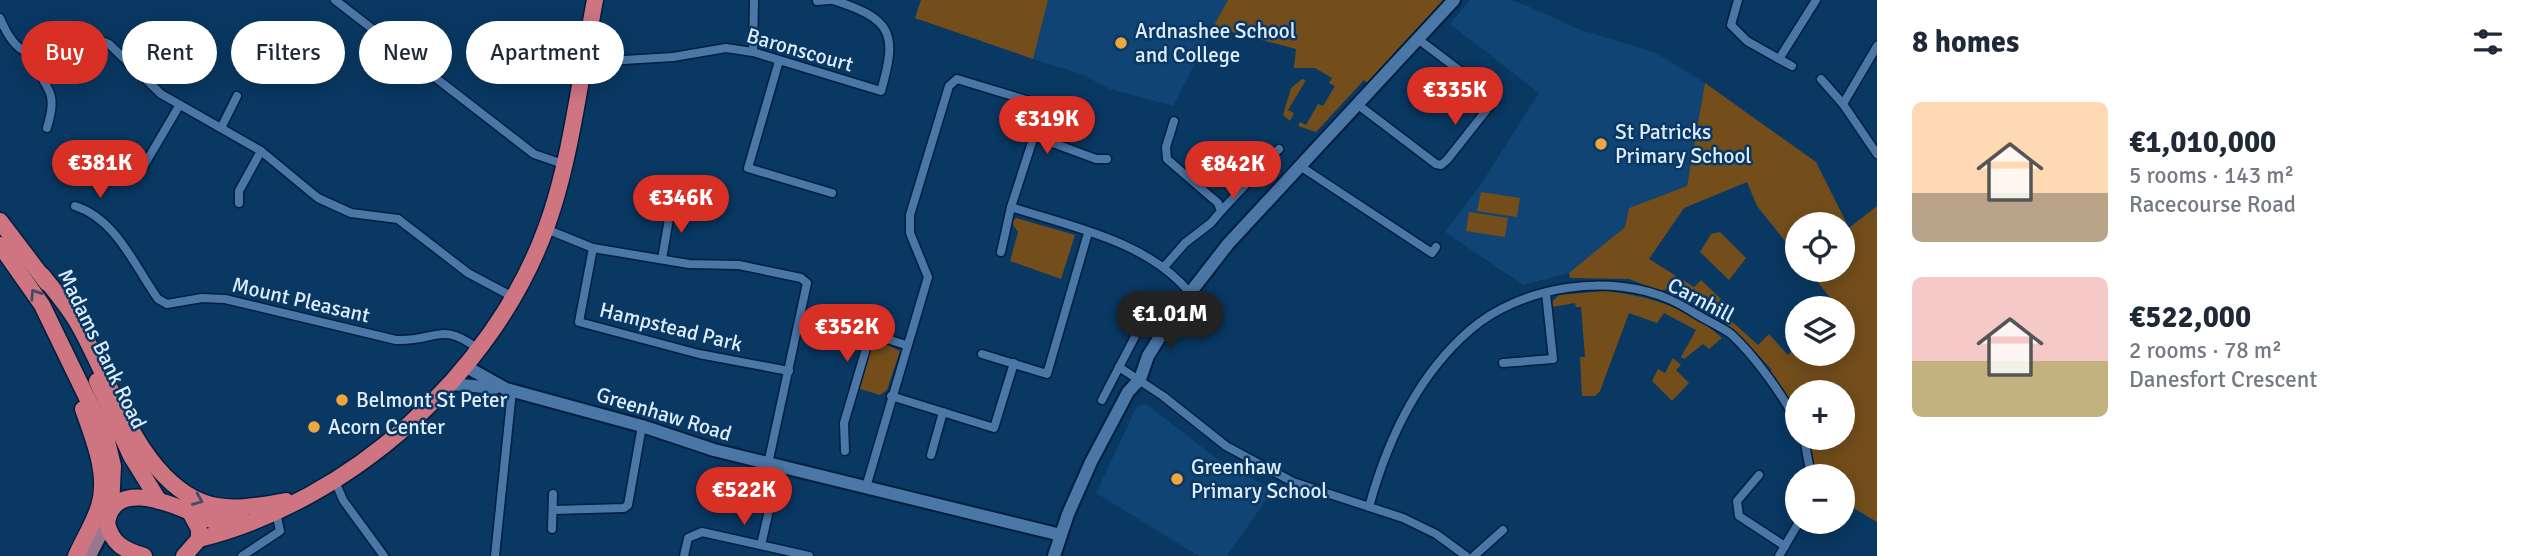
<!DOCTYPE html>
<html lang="en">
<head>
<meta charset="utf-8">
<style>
	:root { --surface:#fff; --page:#f6f6f7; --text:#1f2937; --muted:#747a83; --accent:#d93025 }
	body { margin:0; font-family:Signika,sans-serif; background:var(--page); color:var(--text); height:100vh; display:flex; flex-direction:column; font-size:26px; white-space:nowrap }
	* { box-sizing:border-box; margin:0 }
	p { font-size:23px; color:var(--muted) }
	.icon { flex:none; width:38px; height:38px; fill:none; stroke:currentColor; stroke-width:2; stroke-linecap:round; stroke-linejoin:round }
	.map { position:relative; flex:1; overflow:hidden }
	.drawer { display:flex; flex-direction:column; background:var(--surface); width:665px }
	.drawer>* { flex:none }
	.top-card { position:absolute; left:21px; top:21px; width:665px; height:63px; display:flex; gap:14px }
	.controls { position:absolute; left:1785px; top:212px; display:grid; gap:14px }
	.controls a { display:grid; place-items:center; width:70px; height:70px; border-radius:50%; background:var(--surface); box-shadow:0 4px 18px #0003; font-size:35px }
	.price { position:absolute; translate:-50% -60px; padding:0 16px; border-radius:24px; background:var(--accent); color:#fff; font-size:23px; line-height:46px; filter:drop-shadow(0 2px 4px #0008) }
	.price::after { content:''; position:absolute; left:50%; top:42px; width:21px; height:16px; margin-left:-10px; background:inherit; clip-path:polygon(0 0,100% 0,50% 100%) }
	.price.selected { background:#222; color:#fff }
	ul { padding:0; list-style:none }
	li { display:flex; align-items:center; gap:21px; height:175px; padding:0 35px }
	li span { display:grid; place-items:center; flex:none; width:196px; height:140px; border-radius:10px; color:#555 }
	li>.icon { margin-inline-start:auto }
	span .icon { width:84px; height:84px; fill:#fffc; stroke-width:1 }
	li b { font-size:30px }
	h2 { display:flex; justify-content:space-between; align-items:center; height:84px; padding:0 35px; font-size:30px }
	.chip { padding:0 24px; border-radius:32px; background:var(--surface); box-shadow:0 4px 18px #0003; font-size:24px; line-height:63px }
	.chip.selected { background:var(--accent); color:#fff }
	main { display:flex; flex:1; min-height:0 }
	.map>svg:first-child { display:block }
	.built { fill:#0f4474 }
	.green { fill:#734e1b }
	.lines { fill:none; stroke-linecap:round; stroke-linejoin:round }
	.street-casing { stroke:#001e3e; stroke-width:11 }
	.secondary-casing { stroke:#001e3e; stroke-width:16 }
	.primary-casing { stroke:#001e3e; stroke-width:16 }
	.highway-casing { stroke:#001e3e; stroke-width:19 }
	.street { stroke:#4b77a7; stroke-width:8 }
	.secondary { stroke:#4b77a7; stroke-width:12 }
	.primary { stroke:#9a7691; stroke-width:12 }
	.highway { stroke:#cf7582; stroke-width:16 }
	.oneway { stroke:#444a6c }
	.poi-dot { fill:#f0a63e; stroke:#093863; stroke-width:2.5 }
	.labels { text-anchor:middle; stroke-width:5; stroke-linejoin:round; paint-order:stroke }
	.poi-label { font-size:21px; fill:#dfedfd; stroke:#093863; text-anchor:start }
	.street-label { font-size:21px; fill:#dfedfd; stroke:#093863 }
</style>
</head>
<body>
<main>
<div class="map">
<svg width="1877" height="556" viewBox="0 0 1877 556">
	<rect width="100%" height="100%" fill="#093863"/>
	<g class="built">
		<polygon points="1048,0 1228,0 1173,106 1110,89 1081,74 1033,59"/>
		<polygon points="1470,0 1509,0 1523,4 1581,30 1654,52 1705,83 1687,186 1629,208 1625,227 1569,273 1523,285 1445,232 1479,187 1539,93 1450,24"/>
		<polygon points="1146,404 1216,458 1273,490 1227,556 1199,556 1096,493 1137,406"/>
	</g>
	<g class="green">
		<polygon points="921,0 1048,0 1033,59 915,18"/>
		<polygon points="1228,0 1445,0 1370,85 1364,80 1316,132 1298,126 1300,122 1306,125 1318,104 1323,106 1335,86 1329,83 1332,78 1315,68 1294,68 1296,49 1213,27"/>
		<polygon points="1302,79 1306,80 1288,110 1294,113 1290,121 1283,115 1291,88"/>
		<polygon points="1705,83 1816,162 1849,228 1877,206 1877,522 1843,502 1843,476 1816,476 1808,438 1843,438 1843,392 1797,392 1797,414 1770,373 1771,369 1741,337 1712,312 1679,295 1683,280 1694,287 1701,280 1721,299 1715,306 1758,345 1769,334 1788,355 1797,346 1797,354 1843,354 1843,308 1833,308 1836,305 1808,270 1843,270 1843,224 1797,224 1797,256 1757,206 1747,182 1684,208 1649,259 1676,276 1671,288 1660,291 1629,279 1570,278 1569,273 1625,227 1629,208 1687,186"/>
		<polygon points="1481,192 1520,198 1517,217 1477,211"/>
		<polygon points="1469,212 1508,218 1505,237 1466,231"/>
		<polygon points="1016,218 1075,235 1061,279 1010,261 1018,232 1011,222"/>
		<polygon points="1720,232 1746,258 1729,280 1700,252 1711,234"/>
		<path d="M 1605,291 C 1649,296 1688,307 1722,338 L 1709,349 L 1703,344 L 1684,359 L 1681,357 L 1696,330 L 1664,313 L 1657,323 L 1629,313 L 1600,391 L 1595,396 L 1582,396 L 1580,357 L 1585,357 L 1581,307 L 1576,307 L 1575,303 L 1552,307 L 1551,303 L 1559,295 Z"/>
		<polygon points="881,342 900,351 887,390 880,395 860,389 870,348"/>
		<polygon points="1673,358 1681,365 1676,370 1689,383 1672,401 1652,381 1658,369 1665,373"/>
	</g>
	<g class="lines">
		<g class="street-casing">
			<g id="street">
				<polyline points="335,0 534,154 563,164"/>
				<polyline points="1738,0 1731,25 1747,41 1779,59 1816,0"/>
				<polyline points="817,1 829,0"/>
				<path d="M 0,18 C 31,94 65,21 109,44 L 161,94 L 261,151 L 318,198 L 351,213 L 398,219 L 468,273 L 513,297"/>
				<polyline points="753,52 754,0"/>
				<path d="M 39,55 C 35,71 44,79 50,93 C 54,104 50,117 47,128"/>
				<path d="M 584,59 L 591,62 L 673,57 L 726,48 L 753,52 L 881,91 C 898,33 892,19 833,0"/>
				<polyline points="1779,59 1792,66"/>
				<polyline points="779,61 748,168 832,193"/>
				<polyline points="141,76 165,46 165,41"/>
				<polyline points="1821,79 1843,104 1877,154"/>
				<polyline points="1357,104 1436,164 1441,165 1447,160 1496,98 1418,39"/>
				<polyline points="1843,104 1877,46"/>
				<polyline points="221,128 237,96"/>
				<polyline points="1300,166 1432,253 1436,247"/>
				<polyline points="142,169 179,106"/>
				<polyline points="239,203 239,191 261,151"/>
				<path d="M 75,206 C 116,219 134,265 158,299 L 167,304 L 202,298 L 225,299 L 396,340 C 436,342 440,320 478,349"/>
				<path d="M 1011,207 C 1072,227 1147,241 1189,292"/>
				<polyline points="1221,211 1279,149"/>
				<polyline points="546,229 593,248 689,264 739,265 801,278 807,283 768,464"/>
				<polyline points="593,248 579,322 699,354 789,371"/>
				<polyline points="1001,252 1011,207 1034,136 1096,159 1107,159"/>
				<polyline points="662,259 671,207"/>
				<polyline points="1164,267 1185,243 1211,223 1221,211 1218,203 1167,159 1166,147 1174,121"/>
				<polyline points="982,354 1047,374 1088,233"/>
				<polyline points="1503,363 1553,359 1546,293"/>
				<polyline points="1119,367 1163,396 1226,446 1293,482 1403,518 1436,534 1466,556"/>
				<polyline points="891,396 994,428 1014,363"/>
				<polyline points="1102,400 1154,300"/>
				<polyline points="1804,438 1811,476"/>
				<polyline points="845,451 844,423 868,342 881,337 906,345"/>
				<polyline points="931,455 943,412"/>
				<polyline points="1759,475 1737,501 1739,516 1785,546"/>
				<polyline points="335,481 343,500 384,556"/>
				<polyline points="866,487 928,277 910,233 910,215 949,86 957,79 1036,103 1040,113 1034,136"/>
				<path d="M 1369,507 C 1387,441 1418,375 1470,330 C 1520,286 1611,272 1671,300 C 1682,305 1693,312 1703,318 C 1712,323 1723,328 1731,334 C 1753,354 1785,397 1797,424"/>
				<polyline points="553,510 624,508 628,505 642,426"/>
				<polyline points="552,529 553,494"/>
				<polyline points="761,545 779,467"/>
				<polyline points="242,556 280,531 276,512"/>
				<polyline points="495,556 512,391"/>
				<polyline points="684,556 688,538 702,532 809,556"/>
				<polyline points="1474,556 1503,530"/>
				<polyline points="1779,556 1799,522"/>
			</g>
		</g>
		<g class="secondary-casing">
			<g id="secondary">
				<polyline points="465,366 506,389 642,426 714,450 1061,535"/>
				<polyline points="450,384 495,388"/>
				<polyline points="1054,556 1068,514 1091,462 1128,392 1140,379 1148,356 1176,311 1228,244 1454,0"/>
			</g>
		</g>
		<g class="primary-casing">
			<polyline id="primary" points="90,556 107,523"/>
		</g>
		<g class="highway-casing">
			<g id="highway">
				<polyline points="0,221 47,283"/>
				<polyline points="0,245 42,305 106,437 113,466 111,509"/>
				<path d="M 42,275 C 54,290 67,305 77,322 C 110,378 137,476 202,502 C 227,512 260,506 286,501"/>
				<polyline points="97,381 131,456 159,501"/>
				<polyline points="190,512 214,521 242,520"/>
				<path d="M 199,539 C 349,502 493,374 546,228 C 571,161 581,72 595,0"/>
				<path d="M 76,556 C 83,540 94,523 99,506 C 109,475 93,438 83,409"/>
				<path d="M 144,556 C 124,550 112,544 107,523 C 113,481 165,501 190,512 L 199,529 L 199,539 L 184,556"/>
			</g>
		</g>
		<use href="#street" class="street"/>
		<use href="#secondary" class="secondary"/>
		<use href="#primary" class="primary"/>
		<use href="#highway" class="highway"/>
	</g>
	<defs><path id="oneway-chevron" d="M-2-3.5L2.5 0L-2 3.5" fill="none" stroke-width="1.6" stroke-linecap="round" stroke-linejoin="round" transform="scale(1.75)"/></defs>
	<g class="oneway">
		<use href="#oneway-chevron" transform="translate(35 294) rotate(-123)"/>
		<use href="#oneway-chevron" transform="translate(198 500) rotate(22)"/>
	</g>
	<g class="poi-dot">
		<circle cx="1121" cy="43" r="7"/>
		<circle cx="1601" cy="144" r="7"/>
		<circle cx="342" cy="400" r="7"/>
		<circle cx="314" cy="427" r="7"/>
		<circle cx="1177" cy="479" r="7"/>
	</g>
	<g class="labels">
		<g class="poi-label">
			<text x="1135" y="38">Ardnashee School<tspan x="1135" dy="24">and College</tspan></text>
			<text x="1615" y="139">St Patricks<tspan x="1615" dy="24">Primary School</tspan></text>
			<text x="356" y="407">Belmont St Peter</text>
			<text x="328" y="434">Acorn Center</text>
			<text x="1191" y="474">Greenhaw<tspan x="1191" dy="24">Primary School</tspan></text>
		</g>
		<g class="street-label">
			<text transform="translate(800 50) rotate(16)" y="7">Baronscourt</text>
			<text transform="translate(301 300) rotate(13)" y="7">Mount Pleasant</text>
			<text transform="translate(1701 300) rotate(28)" y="7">Carnhill</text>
			<text transform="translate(671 327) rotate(14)" y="7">Hampstead Park</text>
			<text transform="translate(102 349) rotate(64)" y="7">Madams Bank Road</text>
			<text transform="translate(664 414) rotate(17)" y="7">Greenhaw Road</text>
		</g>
	</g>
</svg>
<div class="controls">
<a><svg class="icon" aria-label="locate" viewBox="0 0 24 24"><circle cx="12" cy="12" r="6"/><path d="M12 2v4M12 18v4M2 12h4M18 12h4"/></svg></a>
<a><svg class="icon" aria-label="layers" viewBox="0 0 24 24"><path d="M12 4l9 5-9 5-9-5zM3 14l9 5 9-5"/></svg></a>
<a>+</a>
<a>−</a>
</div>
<b class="price" style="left:1455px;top:127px">€335K</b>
<b class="price" style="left:1047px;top:156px">€319K</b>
<b class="price" style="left:100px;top:200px">€381K</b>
<b class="price" style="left:1233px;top:201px">€842K</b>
<b class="price" style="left:681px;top:235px">€346K</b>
<b class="price selected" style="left:1170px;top:351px">€1.01M</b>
<b class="price" style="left:847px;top:364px">€352K</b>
<b class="price" style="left:744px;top:527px">€522K</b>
<div class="top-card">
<a class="chip selected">Buy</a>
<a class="chip">Rent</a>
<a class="chip">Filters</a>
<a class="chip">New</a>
<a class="chip">Apartment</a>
</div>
</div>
<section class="drawer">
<h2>8 homes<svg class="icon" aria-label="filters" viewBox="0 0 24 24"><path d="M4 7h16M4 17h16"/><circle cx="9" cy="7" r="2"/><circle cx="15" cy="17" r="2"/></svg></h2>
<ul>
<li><span style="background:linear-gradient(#ffd9b3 65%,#b9a48a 0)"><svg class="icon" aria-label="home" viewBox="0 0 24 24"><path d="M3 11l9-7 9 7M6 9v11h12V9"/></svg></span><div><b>€1,010,000</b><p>5 rooms · 143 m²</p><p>Racecourse Road</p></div></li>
<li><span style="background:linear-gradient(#f6c9c9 60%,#c2b280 0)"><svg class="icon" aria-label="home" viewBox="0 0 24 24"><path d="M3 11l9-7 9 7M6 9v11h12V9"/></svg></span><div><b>€522,000</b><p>2 rooms · 78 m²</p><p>Danesfort Crescent</p></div></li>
</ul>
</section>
</main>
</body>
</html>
